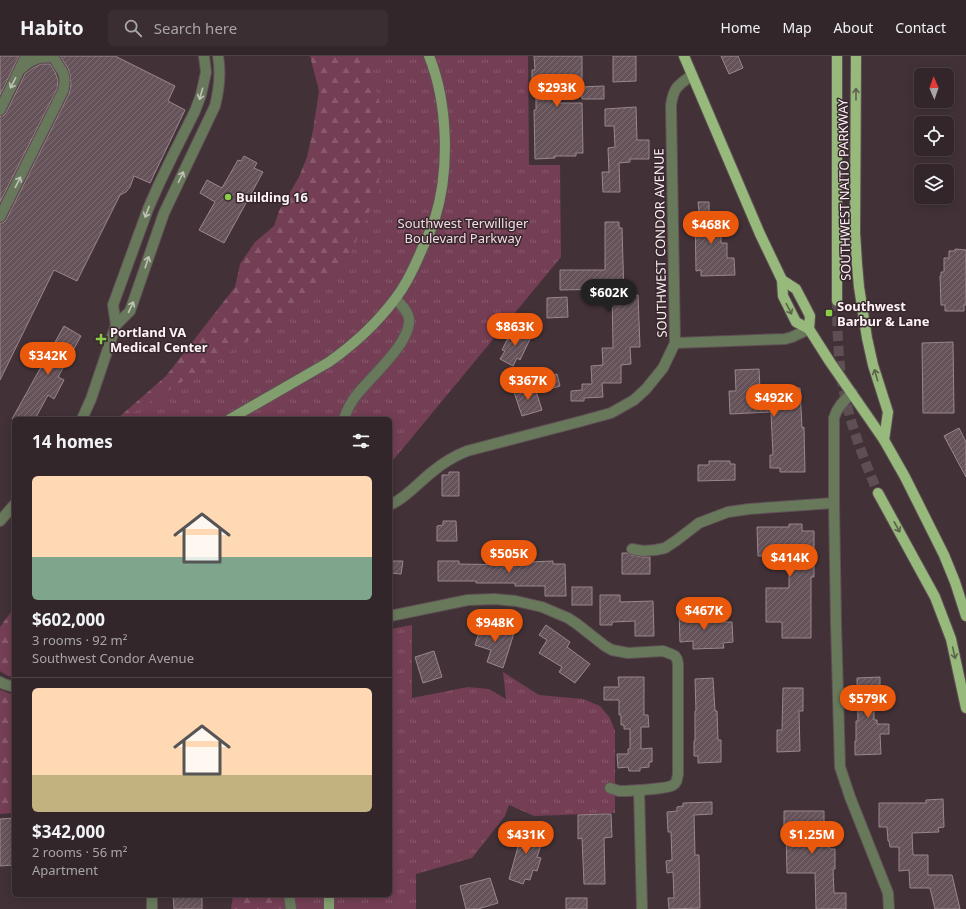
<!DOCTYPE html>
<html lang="en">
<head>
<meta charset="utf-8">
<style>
	:root { --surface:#32262a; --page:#3a2e32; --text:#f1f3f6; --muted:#a8a5a8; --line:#4d4347; --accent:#ea580c }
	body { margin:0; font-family:"Noto Sans",sans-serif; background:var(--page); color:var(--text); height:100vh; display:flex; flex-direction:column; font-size:15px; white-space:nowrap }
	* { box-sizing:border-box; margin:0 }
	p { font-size:13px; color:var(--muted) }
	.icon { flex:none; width:22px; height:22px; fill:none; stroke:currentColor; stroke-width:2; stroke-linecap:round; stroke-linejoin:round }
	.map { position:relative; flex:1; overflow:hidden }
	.side { position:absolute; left:12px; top:361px; width:380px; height:480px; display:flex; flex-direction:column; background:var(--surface); border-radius:6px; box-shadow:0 2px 10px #0003,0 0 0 1px var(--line) }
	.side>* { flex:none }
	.needle { width:26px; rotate:358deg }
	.controls { position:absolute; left:914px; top:12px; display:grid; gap:8px }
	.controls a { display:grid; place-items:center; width:40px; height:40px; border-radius:6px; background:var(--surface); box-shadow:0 2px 10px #0003,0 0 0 1px var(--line); font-size:20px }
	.price { position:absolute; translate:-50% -34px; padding:0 9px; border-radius:14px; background:var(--accent); color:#fff; font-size:13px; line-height:26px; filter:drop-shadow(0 1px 2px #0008) }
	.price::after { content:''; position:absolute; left:50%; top:24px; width:12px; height:9px; margin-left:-6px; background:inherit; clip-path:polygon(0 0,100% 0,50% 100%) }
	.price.selected { background:#222; color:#fff }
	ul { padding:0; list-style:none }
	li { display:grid; align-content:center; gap:8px; height:212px; padding:0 20px }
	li+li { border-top:1px solid var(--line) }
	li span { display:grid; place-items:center; height:124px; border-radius:6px; color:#555 }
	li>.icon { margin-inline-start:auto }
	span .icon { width:72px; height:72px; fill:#fffc; stroke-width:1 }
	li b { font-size:17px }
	h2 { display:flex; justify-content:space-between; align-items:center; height:48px; padding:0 20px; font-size:17px }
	header { display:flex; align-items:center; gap:24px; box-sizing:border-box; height:56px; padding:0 20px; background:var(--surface); border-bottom:1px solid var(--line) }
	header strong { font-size:19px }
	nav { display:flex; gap:22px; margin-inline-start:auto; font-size:14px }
	.search { width:280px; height:36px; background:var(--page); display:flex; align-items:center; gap:10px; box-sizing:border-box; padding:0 14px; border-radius:6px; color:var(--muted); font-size:15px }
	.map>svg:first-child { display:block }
	.forest { fill:url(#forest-firs) }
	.park { fill:url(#park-tufts) }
	.building { fill:url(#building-hatch); stroke:#9a868d }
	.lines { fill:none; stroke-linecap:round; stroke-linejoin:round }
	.primary-tunnel { stroke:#5e4f54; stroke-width:10; stroke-dasharray:10 5; stroke-linecap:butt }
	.street-casing { stroke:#605156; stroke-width:12 }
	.secondary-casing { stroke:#605156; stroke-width:12 }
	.primary-casing { stroke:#605156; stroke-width:12 }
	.street { stroke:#68795b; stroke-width:10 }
	.secondary { stroke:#839e6e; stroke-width:10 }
	.primary { stroke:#97ba7c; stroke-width:10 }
	.oneway { stroke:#c1c2b7 }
	.oneway2 { stroke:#5e624d }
	.poi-dot { fill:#8ace47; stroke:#38282e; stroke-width:1.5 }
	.labels { text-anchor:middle; stroke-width:3; stroke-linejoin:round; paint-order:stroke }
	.street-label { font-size:13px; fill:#fdf2f5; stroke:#38282e }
	.poi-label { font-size:13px; font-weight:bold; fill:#fdf2f5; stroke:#38282e; text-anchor:start }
	.park-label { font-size:13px; fill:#f2dae2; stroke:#38282e }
</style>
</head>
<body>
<header>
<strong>Habito</strong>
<div class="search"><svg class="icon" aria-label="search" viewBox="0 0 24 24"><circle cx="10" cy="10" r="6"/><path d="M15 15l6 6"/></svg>Search here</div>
<nav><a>Home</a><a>Map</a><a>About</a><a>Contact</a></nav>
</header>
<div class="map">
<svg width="966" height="853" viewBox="0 0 966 853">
	<defs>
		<pattern id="forest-firs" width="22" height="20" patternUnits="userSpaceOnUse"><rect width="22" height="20" fill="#743e54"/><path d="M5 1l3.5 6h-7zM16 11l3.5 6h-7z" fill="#895a6d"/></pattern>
		<pattern id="park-tufts" width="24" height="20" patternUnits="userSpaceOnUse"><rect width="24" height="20" fill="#743e54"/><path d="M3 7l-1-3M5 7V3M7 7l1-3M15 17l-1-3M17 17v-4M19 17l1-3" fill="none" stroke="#895a6d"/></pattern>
		<pattern id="building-hatch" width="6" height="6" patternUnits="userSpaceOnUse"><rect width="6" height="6" fill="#655359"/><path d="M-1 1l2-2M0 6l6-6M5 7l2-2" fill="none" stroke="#7c6c71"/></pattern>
	</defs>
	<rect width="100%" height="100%" fill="#423238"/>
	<g class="forest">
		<polygon points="310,0 417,0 424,147 211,363 117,363 166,320 235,231 240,208 255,186 274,170 279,155 299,121 307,101 313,74 319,35"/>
		<polygon points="14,552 14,621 8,620 0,615 0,571"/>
		<polygon points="0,634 14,639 14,757 0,758"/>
		<polygon points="233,839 317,839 317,853 231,853"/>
	</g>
	<g class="park">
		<polygon points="367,0 528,0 529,109 560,109 561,201 390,408 390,363 123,363 304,249 344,212 378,136 383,60"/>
		<polygon points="412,569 412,642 468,631 489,633 506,643 503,616 539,639 583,643 600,650 610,662 615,675 615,757 534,760 509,749 505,760 472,802 416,818 416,853 301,853 300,839 390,839 390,573"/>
	</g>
	<g class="building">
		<polygon points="0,0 19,0 0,39"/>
		<polygon points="60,0 115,0 175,30 168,45 185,54 150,127 134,120 130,131 126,136 120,139 77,225 54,214 0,324 0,167 3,167 6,164 69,38 71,29 70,18 68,12"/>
		<polygon points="534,0 582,0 582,26 556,25 557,47 582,47 583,97 576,97 576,100 555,100 555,102 535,103 534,54 536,54 536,24 532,24 532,14 535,14"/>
		<polygon points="613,0 636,0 636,25 613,26"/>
		<polygon points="721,0 738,0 743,12 729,18"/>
		<polygon points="41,8 50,8 55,16 58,24 57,33 0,146 0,60 3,60 6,57 25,18 33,12"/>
		<polygon points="604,30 604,43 582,43 581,31"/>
		<polygon points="636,51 637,84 649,84 649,103 630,103 630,106 619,107 620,136 603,136 602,116 609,116 608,92 615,91 614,70 605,70 605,53"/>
		<polygon points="244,100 257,107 254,112 263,116 224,187 199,174 215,146 200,137 207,124 222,132 238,104 241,105"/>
		<polygon points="698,146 709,146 709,156 715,156 716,172 721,171 721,187 727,187 727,202 734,202 735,219 701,220 701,214 696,215 695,156 699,156"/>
		<polygon points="605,166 619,166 619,172 622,172 624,240 638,239 640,291 630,291 631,308 621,309 621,327 602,327 603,341 584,342 584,345 571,345 571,335 582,334 582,328 592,328 591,310 603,309 602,292 613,292 612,233 560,234 560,214 605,214"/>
		<polygon points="955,193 966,194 966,249 964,249 964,255 945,255 945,249 941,249 940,220 941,220 941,216 944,216 944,202 949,202 949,195 955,195"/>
		<polygon points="567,241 568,261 547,262 547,242"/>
		<polygon points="64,270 81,280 58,321 64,324 54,343 48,339 35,363 12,363"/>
		<polygon points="513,272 531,281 520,304 517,302 513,310 500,303 505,295 502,294"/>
		<polygon points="953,286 954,357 923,357 922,287"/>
		<polygon points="759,313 760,333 800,332 802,372 804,371 805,416 780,416 780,412 770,412 770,399 773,399 771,356 730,358 729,335 736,335 735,314"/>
		<polygon points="557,318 560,330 539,336 536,324"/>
		<polygon points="534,329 542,354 522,360 514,336"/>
		<polygon points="959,372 966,386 966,421 944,380"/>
		<polygon points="709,405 730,405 730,408 735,408 735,424 698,425 698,409 709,409"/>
		<polygon points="449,416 459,416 459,440 442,440 442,419 449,419"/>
		<polygon points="443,465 456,465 457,485 437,485 437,470 443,469"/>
		<polygon points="789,468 802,468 802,475 814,475 814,521 811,521 811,582 782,582 782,566 766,566 766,532 789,532 789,499 758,500 757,471 789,471"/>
		<polygon points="622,497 627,497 631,499 642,501 650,501 650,518 622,518"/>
		<polygon points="515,503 528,503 528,506 553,505 553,508 565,508 566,540 545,540 545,530 515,530 515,527 476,527 476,525 438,525 438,505 459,505 459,508 515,509"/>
		<polygon points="390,505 403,505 401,518 390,517"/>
		<rect x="572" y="531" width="20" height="18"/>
		<polygon points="600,539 620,539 620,546 653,545 654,580 635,580 635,565 612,566 612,569 600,569"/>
		<polygon points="679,554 693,554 693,563 723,562 723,566 732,566 733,586 723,587 724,592 693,593 693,585 680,586"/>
		<polygon points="482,567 514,577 503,612 487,606 491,594 475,589"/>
		<polygon points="546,569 570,586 567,591 590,608 575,627 559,616 562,611 539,597 547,584 539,579"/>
		<polygon points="434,595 442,621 423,627 415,601"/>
		<polygon points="618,621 644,621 644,659 648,659 649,671 641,671 641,693 652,692 652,706 649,706 649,711 640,712 640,715 629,715 628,711 618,712 617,698 628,698 628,693 630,693 630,673 624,673 624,669 621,669 621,659 619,659 619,644 604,644 604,631 619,631"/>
		<polygon points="880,621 880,633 874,633 874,664 877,664 877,668 889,668 889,678 880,678 881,698 855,699 855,685 856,685 856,665 858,665 857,622"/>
		<polygon points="713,622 715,655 717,655 718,684 721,684 721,706 698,707 698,700 694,700 694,685 695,685 695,655 696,655 695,623"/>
		<polygon points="783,632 803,632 803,655 799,655 800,695 777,696 777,674 782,674"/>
		<polygon points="943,743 944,771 938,772 939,776 912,777 913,799 928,799 928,819 952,819 960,853 935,853 930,832 910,832 909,814 899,815 899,791 890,791 889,785 888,785 887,771 879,771 879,747 926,747 926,744"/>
		<polygon points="712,746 712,758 694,759 695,799 699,799 700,852 669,853 668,842 674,842 673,816 667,817 666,805 672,804 671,776 668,776 667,756 677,755 677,751 683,750 683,747"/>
		<polygon points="784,755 824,755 824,789 829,788 830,793 835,793 835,813 833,813 834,837 846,837 846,853 816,853 815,817 787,817 786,775 784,775"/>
		<polygon points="605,758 611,758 612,781 604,782 605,828 584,828 582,782 578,783 578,759"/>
		<polygon points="14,762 14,793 12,793 13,809 0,810 0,763"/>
		<polygon points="528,766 540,770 535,788 541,789 537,801 541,802 537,815 533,814 530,824 525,823 523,828 509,823 523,773 526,774"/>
		<polygon points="490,822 498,847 478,853 466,853 460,830"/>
		<polygon points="173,839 202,839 202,853 174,853"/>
		<rect x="566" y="842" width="21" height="11"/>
	</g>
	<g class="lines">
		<path class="primary-tunnel" d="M 837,245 C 837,270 838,295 841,319 C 847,361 862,399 878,437"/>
		<g class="street-casing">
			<g id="street">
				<path d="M 22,12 C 33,2 39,1 53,1"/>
				<polyline points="0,54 26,0"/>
				<path d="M 0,161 L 63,35 C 68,15 60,15 53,0"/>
				<polyline points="116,269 113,249 148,153 159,128 172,101 195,55 201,39 206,16 204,0"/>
				<polyline points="675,287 785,283 792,281 809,273"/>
				<path d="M 852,337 C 844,345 837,351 834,362 L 834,447 L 836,567 L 840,711 L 850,741 L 888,837 L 889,853"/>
				<path d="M 82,363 L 91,343 L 116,269 L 130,255 L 164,157 L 215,50 C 219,34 221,17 218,0"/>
				<path d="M 344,363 C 347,353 352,344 359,336 C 373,319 411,286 409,263 C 408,255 401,249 396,243"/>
				<path d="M 390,449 C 406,442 418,427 432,416 C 443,407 454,400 467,395 L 582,365 L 611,357 L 634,344 L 646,333 L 663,312 L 675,287 L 671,49 C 674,30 678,30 692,19"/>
				<polyline points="0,465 14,449"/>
				<polyline points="632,493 643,495 655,494 665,492 677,484 699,467 728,456 749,453 834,447"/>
				<path d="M 390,560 L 468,544 L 495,543 L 516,545 L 542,551 L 568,562 L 577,568 L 605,590 L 612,594 L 628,597 L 663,595 L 671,598 L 675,600 L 677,603 L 678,608 L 678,718 C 677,723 677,727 673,729 C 668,733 628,735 619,735 C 616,734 613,733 610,732"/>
				<polyline points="0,626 4,628 14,631"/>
				<polyline points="639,734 642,853"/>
				<polyline points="152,839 152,853"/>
				<polyline points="289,839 291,853"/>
			</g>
		</g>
		<g class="secondary-casing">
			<g id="secondary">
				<path d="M 230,363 L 329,306 C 353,289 377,267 395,243 C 407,228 415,210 422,193 C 427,182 432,172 435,162 C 450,114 448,47 429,0"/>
				<polyline points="329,839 329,853"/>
			</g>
		</g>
		<g class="primary-casing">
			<g id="primary">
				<polyline points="684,0 760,178 782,224 783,240 796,266 809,273 830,306 884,384 905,421 944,499 955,526 966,560"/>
				<polyline points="856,0 855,177 857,208 859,231 867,282 873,309 888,356 884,384"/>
				<polyline points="782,224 796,233 806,252 810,260 809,273"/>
				<polyline points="837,245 837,0"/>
				<polyline points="878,437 935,541 951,583 966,652"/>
			</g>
		</g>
		<use href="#street" class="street"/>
		<use href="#secondary" class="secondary"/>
		<use href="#primary" class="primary"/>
	</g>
	<defs><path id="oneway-shaft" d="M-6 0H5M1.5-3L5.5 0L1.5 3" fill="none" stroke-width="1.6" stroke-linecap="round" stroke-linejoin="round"/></defs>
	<g class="oneway">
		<use href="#oneway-shaft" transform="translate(13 27) rotate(117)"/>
		<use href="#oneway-shaft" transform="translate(201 38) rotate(106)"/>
		<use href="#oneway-shaft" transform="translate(181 121) rotate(-64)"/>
		<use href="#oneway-shaft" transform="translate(18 126) rotate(-63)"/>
		<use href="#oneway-shaft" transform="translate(147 156) rotate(111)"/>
		<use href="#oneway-shaft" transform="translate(147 206) rotate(-72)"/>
		<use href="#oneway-shaft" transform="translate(131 251) rotate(-65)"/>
	</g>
	<g class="oneway2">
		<use href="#oneway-shaft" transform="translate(856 38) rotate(-90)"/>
		<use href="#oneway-shaft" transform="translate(789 253) rotate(63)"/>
		<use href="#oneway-shaft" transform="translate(876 319) rotate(-106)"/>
		<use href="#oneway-shaft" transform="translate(897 471) rotate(61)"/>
		<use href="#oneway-shaft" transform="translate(954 597) rotate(77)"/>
	</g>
	<g class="poi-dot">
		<circle cx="228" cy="141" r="4"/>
		<rect x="825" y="253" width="8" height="8" rx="2"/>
		<path d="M99 277h4v4h4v4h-4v4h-4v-4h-4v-4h4z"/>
	</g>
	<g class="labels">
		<g class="street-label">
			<text transform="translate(844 134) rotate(-91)" y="5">SOUTHWEST NAITO PARKWAY</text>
			<text transform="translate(660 187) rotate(-91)" y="5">SOUTHWEST CONDOR AVENUE</text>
		</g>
		<g class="poi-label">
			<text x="236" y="146">Building 16</text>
			<text x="837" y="255">Southwest<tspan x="837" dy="15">Barbur &amp; Lane</tspan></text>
			<text x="110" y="281">Portland VA<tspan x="110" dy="15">Medical Center</tspan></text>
		</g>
		<g class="park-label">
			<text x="463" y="172">Southwest Terwilliger<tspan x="463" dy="15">Boulevard Parkway</tspan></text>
		</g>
	</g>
</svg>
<div class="controls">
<a><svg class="needle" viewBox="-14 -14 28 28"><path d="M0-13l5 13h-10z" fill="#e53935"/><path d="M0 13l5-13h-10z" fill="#a8a5a8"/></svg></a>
<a><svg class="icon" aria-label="locate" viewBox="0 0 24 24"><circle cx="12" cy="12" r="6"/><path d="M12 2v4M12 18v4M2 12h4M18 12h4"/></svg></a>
<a><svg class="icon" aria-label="layers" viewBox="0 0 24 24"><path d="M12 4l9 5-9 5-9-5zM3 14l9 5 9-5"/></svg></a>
</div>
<b class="price" style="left:557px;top:52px">$293K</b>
<b class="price" style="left:711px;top:189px">$468K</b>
<b class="price selected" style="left:609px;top:257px">$602K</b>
<b class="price" style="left:515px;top:291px">$863K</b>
<b class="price" style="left:48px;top:320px">$342K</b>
<b class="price" style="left:528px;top:345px">$367K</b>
<b class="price" style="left:774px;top:362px">$492K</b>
<b class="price" style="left:509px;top:518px">$505K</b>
<b class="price" style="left:790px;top:522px">$414K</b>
<b class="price" style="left:704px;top:575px">$467K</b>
<b class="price" style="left:495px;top:587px">$948K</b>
<b class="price" style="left:868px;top:663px">$579K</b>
<b class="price" style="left:526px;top:799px">$431K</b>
<b class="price" style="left:812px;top:799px">$1.25M</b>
<section class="side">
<h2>14 homes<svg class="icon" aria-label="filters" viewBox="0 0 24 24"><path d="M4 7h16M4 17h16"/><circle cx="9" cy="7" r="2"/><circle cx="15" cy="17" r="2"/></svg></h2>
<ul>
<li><span style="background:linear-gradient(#ffd9b3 65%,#7fa58c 0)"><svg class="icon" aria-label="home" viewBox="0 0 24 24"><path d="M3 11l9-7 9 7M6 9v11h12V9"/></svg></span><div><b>$602,000</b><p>3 rooms · 92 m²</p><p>Southwest Condor Avenue</p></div></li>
<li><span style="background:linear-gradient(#ffd9b3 70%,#c2b280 0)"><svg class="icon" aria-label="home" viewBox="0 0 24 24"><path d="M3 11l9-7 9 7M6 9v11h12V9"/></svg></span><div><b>$342,000</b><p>2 rooms · 56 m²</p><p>Apartment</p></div></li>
</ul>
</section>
</div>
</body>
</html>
